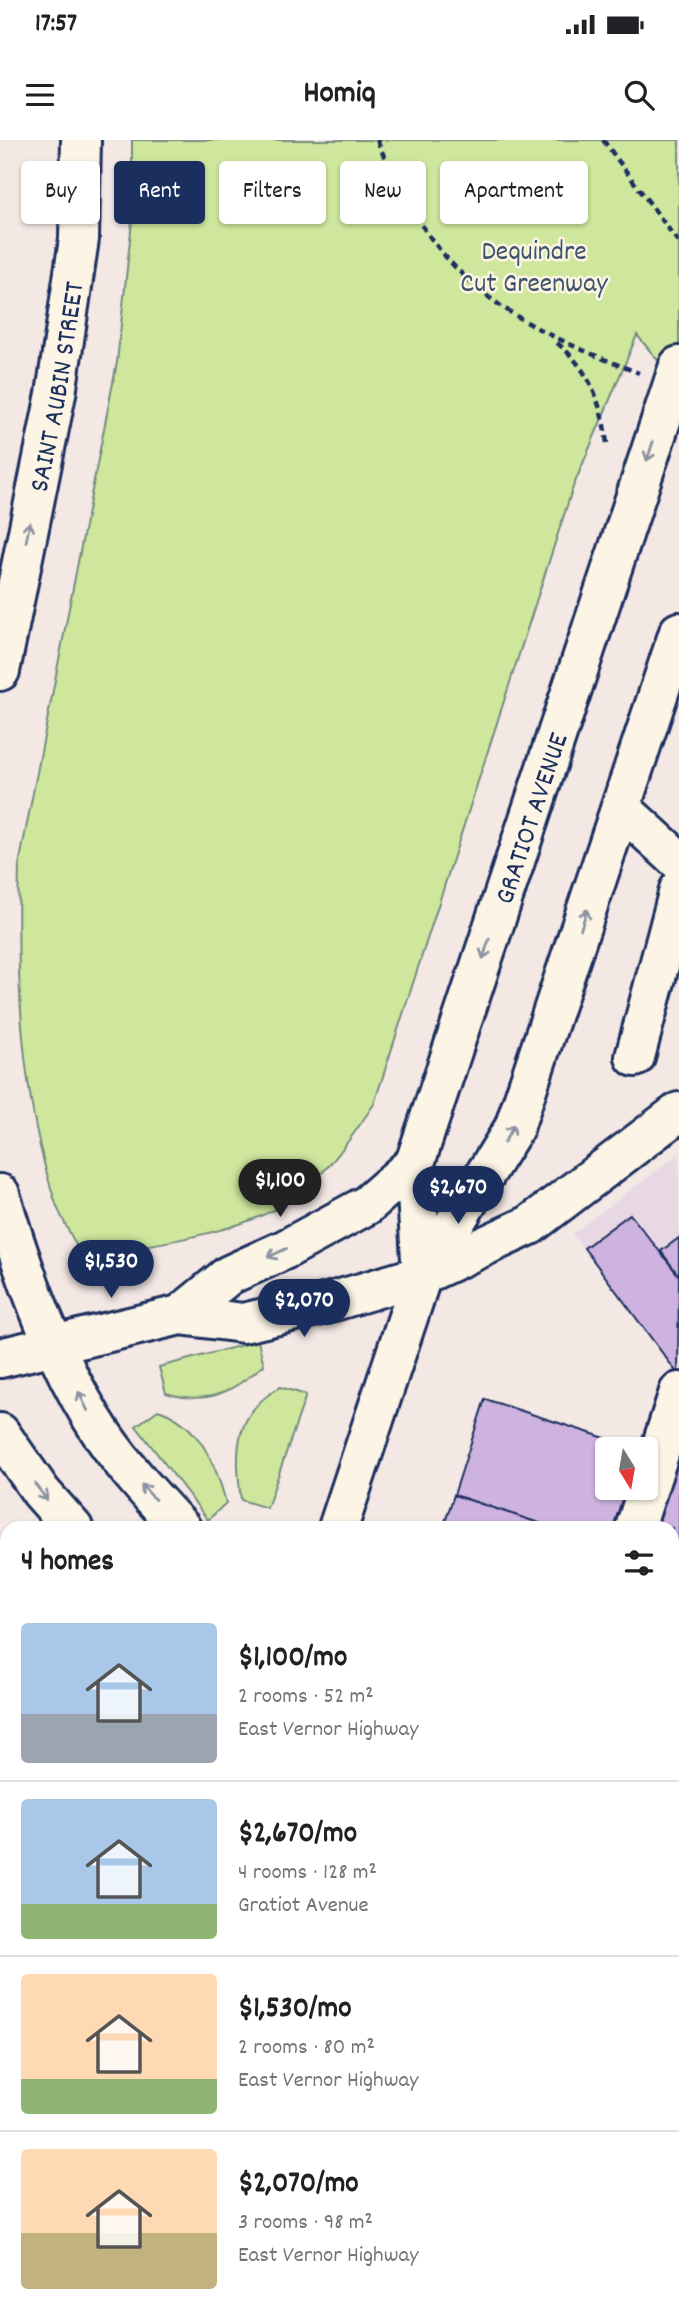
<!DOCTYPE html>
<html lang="en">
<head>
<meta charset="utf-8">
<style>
	:root { --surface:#fff; --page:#f6f6f6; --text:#202124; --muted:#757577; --line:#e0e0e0; --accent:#1b2f5e }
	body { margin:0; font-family:Dekko,sans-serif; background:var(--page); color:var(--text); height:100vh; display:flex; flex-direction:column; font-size:26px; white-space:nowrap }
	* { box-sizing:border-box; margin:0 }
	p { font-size:23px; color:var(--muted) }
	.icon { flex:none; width:38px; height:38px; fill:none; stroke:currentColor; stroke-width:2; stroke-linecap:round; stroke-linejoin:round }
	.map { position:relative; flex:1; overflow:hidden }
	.side { position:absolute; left:0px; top:1381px; width:679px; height:800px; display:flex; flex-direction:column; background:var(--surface); border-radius:21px 21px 0 0; box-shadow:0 2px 5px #0004 }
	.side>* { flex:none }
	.hud { position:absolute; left:21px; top:21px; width:637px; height:63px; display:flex; gap:14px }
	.needle { width:46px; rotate:169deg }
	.tools { position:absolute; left:595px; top:1297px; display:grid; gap:14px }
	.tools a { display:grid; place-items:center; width:63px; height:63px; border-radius:7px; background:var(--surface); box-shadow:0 2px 5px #0004; font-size:35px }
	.price { position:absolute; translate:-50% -60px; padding:0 16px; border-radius:24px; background:var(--accent); color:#fff; font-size:23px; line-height:46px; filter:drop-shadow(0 2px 4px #0008) }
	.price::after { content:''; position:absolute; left:50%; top:42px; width:21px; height:16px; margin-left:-10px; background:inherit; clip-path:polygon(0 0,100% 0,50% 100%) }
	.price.active { background:#222; color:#fff }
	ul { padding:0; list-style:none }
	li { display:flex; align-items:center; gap:21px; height:175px; padding:0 21px }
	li+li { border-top:2px solid var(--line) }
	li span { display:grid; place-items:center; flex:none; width:196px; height:140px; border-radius:7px; color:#555 }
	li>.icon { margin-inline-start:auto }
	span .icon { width:84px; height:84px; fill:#fffc; stroke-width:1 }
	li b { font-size:30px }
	h2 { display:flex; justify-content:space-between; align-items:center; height:84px; padding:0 21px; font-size:30px }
	.tag { padding:0 24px; border-radius:7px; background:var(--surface); box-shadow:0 2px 5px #0004; font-size:24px; line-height:63px }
	.tag.active { background:var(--accent); color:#fff }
	.status { display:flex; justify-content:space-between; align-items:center; height:49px; padding:0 35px; background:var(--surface); direction:ltr }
	.status svg { height:19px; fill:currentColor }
	header { display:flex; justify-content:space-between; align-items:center; height:91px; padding:0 21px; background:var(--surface); font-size:32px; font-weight:700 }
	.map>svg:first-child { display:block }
	.built { fill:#e8d8e3 }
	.green { fill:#cee79d; stroke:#748b7e; stroke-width:2 }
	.building { fill:#ceb3e0; stroke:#1b2f5e; stroke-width:2 }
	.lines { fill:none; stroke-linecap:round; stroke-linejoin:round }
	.minor-casing { stroke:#1b2f5e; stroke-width:44 }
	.major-casing { stroke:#1b2f5e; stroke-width:44 }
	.path { stroke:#1b2f5e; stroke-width:4.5; stroke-dasharray:7 5; stroke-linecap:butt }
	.minor { stroke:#fcf5e5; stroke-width:38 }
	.major { stroke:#fcf5e5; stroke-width:38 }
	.oneway { stroke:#8c92a2 }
	.labels { text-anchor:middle; stroke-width:5; stroke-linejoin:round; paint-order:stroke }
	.park-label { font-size:28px; fill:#3f546b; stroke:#fcf5e5 }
	.street-label { font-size:28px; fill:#1b2f5e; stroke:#fcf5e5 }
</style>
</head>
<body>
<div class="status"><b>17:57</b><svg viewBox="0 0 49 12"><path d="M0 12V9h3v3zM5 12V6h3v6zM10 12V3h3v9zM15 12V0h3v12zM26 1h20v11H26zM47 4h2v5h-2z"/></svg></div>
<header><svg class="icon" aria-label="menu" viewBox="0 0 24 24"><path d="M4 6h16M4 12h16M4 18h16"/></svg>Homiq<svg class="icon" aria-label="search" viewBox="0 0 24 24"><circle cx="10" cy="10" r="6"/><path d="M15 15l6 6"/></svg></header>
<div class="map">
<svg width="679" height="2180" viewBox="0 0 679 2180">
	<rect width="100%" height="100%" fill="#f3e8e4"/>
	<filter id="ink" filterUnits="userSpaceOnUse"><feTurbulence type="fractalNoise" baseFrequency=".0143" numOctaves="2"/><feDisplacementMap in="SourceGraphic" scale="14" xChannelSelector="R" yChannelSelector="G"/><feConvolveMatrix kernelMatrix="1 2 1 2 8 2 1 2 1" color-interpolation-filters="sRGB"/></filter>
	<g filter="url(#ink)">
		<g class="built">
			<polygon points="679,1014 679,1228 676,1231 572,1094"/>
			<polygon points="182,2174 512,2174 503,2180 180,2180"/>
		</g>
		<g class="green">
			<path d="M 132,0 L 679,0 L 679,246 L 637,195 L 573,347 L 374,964 C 351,998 328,1033 294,1058 C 240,1096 147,1104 82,1117 C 74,1100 63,1082 56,1064 C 20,955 16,838 19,725 L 117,222 L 132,81 Z"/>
			<path d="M 258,1201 L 264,1225 C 232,1252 208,1266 166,1253 L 159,1227 Z"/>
			<path d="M 280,1247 L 306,1255 L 267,1368 L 241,1360 C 235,1311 233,1274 280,1247 Z"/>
			<path d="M 158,1270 C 199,1283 216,1324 226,1363 L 208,1380 L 136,1286 Z"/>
			<polygon points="679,2147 679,2180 636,2180 644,2174 672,2174 672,2153"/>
		</g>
		<g class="building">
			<polygon points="630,1074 679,1136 678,1234 584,1108"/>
			<polygon points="679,1098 679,1136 661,1111"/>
			<polygon points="485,1259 639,1309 607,1309 607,1348 629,1348 616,1388 554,1388 454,1355"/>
			<polygon points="679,1282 679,1459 672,1450 672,1388 650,1388"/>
			<polygon points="454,1355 554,1388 443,1388"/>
			<polygon points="672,1689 679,1698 679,1752 672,1758"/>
			<polygon points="679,1762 679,1852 672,1857 672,1767"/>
			<polygon points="0,1877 7,1879 7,2052 0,2073"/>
		</g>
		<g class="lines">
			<g class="minor-casing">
				<g id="minor">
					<polyline points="621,668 679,721"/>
					<polyline points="635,917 679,750"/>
					<polyline points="180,1175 229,1135 286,1109 367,1065 415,1023"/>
					<polyline points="0,1218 180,1175 243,1183 317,1166 422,1135 530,1085 679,972"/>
					<polyline points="635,1388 679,1252"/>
					<polyline points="672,1547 679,1542"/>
					<polyline points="0,1558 7,1567"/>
					<polyline points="0,1604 7,1595"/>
					<polyline points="672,1654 679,1663"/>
					<polyline points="0,1775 7,1754"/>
					<polyline points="672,1954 674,1952"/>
					<polyline points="672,2019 679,2028"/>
					<polyline points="672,2102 679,2097"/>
					<polyline points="373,2180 375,2174"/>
					<polyline points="568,2180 577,2174"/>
				</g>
			</g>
			<g class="major-casing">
				<g id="major">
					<path id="s1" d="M 0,531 L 56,254 L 79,99 L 81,0"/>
					<path d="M 0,1054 C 23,1133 56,1225 102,1294 C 125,1328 153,1358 181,1388"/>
					<path id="s2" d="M 422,1135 L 415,1023 L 679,226"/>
					<polyline points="0,1293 41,1352 73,1388"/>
					<polyline points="338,1388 422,1135 514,988 679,492"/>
					<polyline points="77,2180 79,2174"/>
				</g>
			</g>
			<g class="path">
				<path d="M 377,0 C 436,140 502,180 639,233"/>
				<polyline points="603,0 679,103"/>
				<path d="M 557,203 C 590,229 601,263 607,303"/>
			</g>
			<use href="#minor" class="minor"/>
			<use href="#major" class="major"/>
		</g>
		<defs><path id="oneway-shaft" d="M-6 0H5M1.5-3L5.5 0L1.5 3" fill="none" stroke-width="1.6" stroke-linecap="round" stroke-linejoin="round" transform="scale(1.75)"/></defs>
		<g class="oneway">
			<use href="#oneway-shaft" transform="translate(650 311) rotate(108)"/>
			<use href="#oneway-shaft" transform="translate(28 392) rotate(-79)"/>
			<use href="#oneway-shaft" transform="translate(584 779) rotate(-72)"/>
			<use href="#oneway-shaft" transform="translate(486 809) rotate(108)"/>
			<use href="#oneway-shaft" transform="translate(509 994) rotate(-61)"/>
			<use href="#oneway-shaft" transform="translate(277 1113) rotate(155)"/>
			<use href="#oneway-shaft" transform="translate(83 1261) rotate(-116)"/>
			<use href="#oneway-shaft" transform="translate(41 1352) rotate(53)"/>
			<use href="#oneway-shaft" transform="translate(148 1352) rotate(-132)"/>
		</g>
	</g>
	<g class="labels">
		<g class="park-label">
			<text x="534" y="119">Dequindre<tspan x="534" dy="32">Cut Greenway</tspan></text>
		</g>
		<g class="street-label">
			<text dy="10" stroke="none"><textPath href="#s1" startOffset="290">SAINT AUBIN STREET</textPath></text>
			<text dy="10" stroke="none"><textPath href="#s2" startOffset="476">GRATIOT AVENUE</textPath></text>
		</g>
	</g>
</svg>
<div class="tools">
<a><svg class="needle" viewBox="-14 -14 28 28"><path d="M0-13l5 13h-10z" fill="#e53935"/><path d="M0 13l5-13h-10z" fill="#757577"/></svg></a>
</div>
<b class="price active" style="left:280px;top:1079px">$1,100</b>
<b class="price" style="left:458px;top:1086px">$2,670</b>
<b class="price" style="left:111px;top:1160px">$1,530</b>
<b class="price" style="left:304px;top:1199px">$2,070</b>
<div class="hud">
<a class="tag">Buy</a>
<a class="tag active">Rent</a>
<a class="tag">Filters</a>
<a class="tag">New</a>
<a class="tag">Apartment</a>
</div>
<section class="side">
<h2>4 homes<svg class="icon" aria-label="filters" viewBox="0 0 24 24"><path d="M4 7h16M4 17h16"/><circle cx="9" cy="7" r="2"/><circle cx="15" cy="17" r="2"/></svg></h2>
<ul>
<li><span style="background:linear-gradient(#a9c7e8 65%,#9aa5b1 0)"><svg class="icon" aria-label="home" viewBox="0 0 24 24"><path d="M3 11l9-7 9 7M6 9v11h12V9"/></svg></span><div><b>$1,100/mo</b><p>2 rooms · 52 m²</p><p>East Vernor Highway</p></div></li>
<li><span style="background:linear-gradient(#a9c7e8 75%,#8fb573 0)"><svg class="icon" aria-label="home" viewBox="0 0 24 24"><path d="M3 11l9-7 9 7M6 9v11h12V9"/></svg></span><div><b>$2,670/mo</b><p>4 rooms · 128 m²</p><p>Gratiot Avenue</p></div></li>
<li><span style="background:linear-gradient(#ffd9b3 75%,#8fb573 0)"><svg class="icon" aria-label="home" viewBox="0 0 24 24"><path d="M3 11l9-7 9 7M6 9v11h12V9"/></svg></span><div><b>$1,530/mo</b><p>2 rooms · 80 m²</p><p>East Vernor Highway</p></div></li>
<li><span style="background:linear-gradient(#ffd9b3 60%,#c2b280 0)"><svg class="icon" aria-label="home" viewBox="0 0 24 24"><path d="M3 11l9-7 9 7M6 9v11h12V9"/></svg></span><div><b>$2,070/mo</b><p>3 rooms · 98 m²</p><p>East Vernor Highway</p></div></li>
</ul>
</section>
</div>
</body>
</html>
